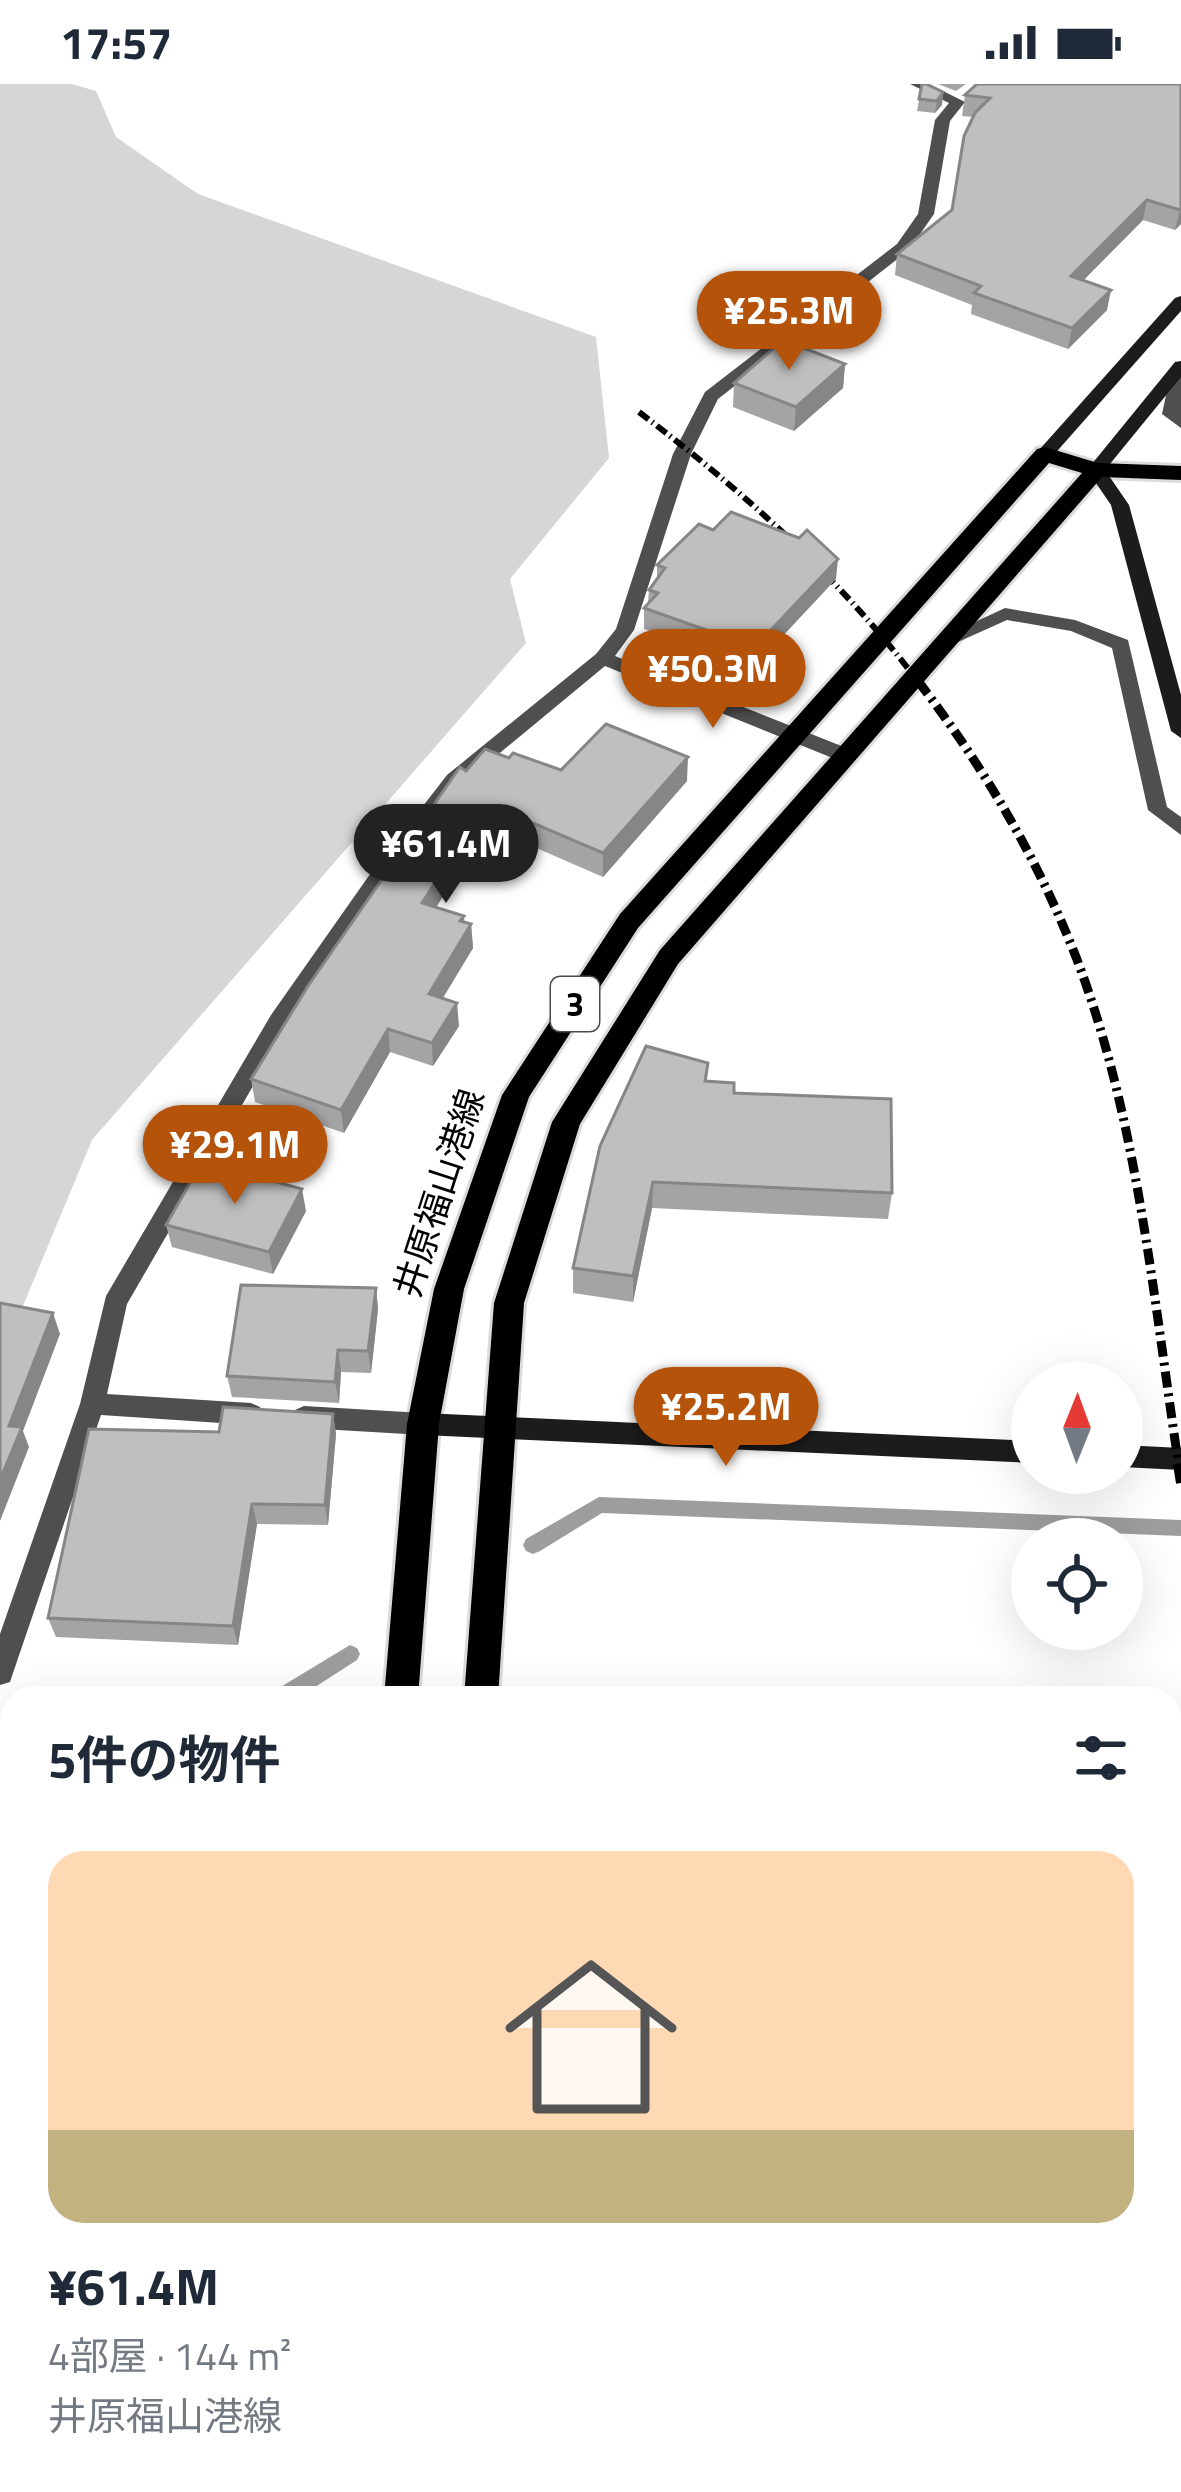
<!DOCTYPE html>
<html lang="ja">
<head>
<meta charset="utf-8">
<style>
	:root { --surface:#fff; --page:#f6f6f7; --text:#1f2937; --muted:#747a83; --line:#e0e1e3; --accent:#b45309 }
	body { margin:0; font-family:"Titillium Web","Noto Sans JP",sans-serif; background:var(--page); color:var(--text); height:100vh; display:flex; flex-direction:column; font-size:45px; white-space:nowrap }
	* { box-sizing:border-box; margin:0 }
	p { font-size:39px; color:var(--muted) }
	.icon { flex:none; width:66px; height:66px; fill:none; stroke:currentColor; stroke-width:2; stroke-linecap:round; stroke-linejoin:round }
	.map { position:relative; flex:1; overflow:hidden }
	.drawer { position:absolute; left:0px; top:1602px; width:1182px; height:807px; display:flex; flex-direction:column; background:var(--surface); border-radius:36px 36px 0 0; box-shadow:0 12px 48px #0002 }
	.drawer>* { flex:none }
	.needle { width:78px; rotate:1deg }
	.fabs { position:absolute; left:1011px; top:1278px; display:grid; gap:24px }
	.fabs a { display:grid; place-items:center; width:132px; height:132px; border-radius:50%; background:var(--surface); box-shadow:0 12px 48px #0002; font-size:60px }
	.price { position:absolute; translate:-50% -102px; padding:0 27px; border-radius:42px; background:var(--accent); color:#fff; font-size:39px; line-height:78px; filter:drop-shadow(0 3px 6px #0008) }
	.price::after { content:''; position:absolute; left:50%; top:72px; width:36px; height:27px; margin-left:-18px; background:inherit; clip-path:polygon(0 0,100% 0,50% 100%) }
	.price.selected { background:#222; color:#fff }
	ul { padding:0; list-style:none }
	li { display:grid; align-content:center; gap:24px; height:636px; padding:0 48px }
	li+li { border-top:3px solid var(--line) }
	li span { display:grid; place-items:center; height:372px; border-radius:36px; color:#555 }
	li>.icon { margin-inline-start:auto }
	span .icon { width:216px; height:216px; fill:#fffc; stroke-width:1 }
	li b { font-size:51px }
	h2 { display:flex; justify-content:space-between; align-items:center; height:144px; padding:0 48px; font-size:51px }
	.status { display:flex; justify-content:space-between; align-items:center; height:84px; padding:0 60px; background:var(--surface); direction:ltr }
	.status svg { height:33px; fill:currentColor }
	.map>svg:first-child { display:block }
	.green { fill:#d6d6d6 }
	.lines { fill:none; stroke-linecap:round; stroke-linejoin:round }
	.stream { fill:#9d9d9d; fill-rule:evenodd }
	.primary-casing { stroke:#dbdbdb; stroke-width:6 }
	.street { fill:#4f4f4f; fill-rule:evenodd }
	.secondary { fill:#1c1c1c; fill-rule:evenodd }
	.primary { fill:#000; fill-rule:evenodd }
	.rail-far2 { stroke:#000; stroke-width:6; stroke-dasharray:12 4.5 1.5 4.5; stroke-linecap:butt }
	.rail-far1 { stroke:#000; stroke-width:9; stroke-dasharray:16 6 3 6; stroke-linecap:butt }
	.rail { stroke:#000; stroke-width:10; stroke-dasharray:22 8 3 8; stroke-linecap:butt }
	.wall { fill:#a4a4a4 }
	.shaded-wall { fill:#868686 }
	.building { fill:#bfbfbf; stroke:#868686; stroke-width:3 }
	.labels { text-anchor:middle; stroke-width:10; stroke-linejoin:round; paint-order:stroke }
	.shield { fill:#fff; stroke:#4c4c4c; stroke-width:3 }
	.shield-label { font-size:33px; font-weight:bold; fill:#000 }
	.street-label { font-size:36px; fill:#000; stroke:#fff }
</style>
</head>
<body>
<div class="status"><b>17:57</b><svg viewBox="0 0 49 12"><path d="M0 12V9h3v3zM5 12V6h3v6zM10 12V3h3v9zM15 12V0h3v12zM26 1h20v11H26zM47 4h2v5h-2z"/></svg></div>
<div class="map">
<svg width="1181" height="2408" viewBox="0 0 1181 2408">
	<rect width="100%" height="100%" fill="#fff"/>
	<polygon class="green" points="0,0 72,0 96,7 116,53 198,110 596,253 609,374 510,495 526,559 92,1056 0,1277"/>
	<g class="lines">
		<g class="stream">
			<polygon points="599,1413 1181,1436 1181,1452 602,1429 540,1467 533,1470 526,1467 523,1461 526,1455"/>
			<polygon points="350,1561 357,1564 360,1570 357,1576 298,1614 271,1614 274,1607"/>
			<polygon points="12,1800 12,1827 0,1835 0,1808"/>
		</g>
		<g class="primary-casing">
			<g id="primary">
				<polygon points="1045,363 1098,379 1181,382 1181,396 1102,393 678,880 580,1040 524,1219 498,1614 464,1614 494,1219 552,1038 660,866 1082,389 1049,379 638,844 529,1013 464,1205 439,1340 418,1614 384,1614 407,1340 434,1205 502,1011 620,830 1037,365"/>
				<polygon points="316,2397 358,2397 357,2408 315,2408"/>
				<polygon points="409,2397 451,2397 450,2408 408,2408"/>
			</g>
		</g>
		<g class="street">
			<polygon points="910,0 929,0 965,18 950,37 934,130 909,166 718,315 691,370 634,546 615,572 849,665 852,670 842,677 835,675 605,582 461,701 382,803 287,943 127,1220 107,1310 251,1319 260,1323 263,1330 260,1337 251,1341 101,1331 13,1589 10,1598 0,1601 0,1550 80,1320 106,1212 271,931 368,793 447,691 596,570 616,545 673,370 705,308 897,160 918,130 935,36 949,19"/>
			<polygon points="1181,278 1181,344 1162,330 1172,283"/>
			<polygon points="1005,524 1075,536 1128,556 1167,723 1181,733 1181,751 1148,726 1112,564 1071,547 1007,536 949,562 942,564 932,558"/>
			<polygon points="304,1322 423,1329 432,1333 436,1340 432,1347 423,1351 304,1344 295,1340 292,1333 295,1326"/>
		</g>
		<g class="secondary">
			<polygon points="1181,212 1181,227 1051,374 1039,374 1039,366 1175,214"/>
			<polygon points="1181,277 1181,293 1105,386 1129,421 1181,611 1181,654 1171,647 1111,421 1087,386 1175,278"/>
			<polygon points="423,1329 1032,1357 1032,1379 423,1351 414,1347 410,1340 414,1333"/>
			<polygon points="1122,1361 1181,1364 1181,1386 1122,1383"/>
		</g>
		<use href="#primary" class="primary"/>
		<path class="rail-far2" d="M 639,328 C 744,408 840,494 920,600"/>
		<path class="rail-far1" d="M 918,597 C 983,682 1037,773 1076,873 C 1138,1035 1153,1213 1179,1383"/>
		<polyline class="rail" points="1178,1380 1181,1399"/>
	</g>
	<g class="wall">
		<polygon points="922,0 943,8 942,21 935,29 917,27"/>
		<polygon points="938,0 966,0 956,7"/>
		<polygon points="1181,0 1181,140 1175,146 1143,136 1083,196 1107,226 1068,265 971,230 972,221 895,191 897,170 952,126 973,33 962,32 965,11"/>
		<polygon points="845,280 843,304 794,347 733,323 734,299"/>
		<polygon points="657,481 836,495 733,605 690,586 691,566 694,562 644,545 644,524 648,519 649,506 657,495"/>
		<polygon points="509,674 561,686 687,697 603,793 534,763 524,764 517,772 478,758 436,823 471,840 473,864 443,914 459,942 433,982 390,968 344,1049 255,1018 251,995 466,687"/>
		<polygon points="708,979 707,997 734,1009 892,1109 888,1135 652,1124 633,1218 573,1209 573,1184"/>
		<polygon points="306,1127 273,1190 172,1163 166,1141"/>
		<polygon points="376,1204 378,1225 371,1289 341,1288 339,1319 232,1313 227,1292"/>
		<polygon points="333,1330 336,1350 328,1441 257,1440 238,1561 56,1553 48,1534 219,1348"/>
	</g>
	<g class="shaded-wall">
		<polygon points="943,8 942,21 935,29 937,17"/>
		<polygon points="1147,116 1143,136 1067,213 1071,192"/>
		<polygon points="1181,124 1181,140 1175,146 1180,126"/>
		<polygon points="1111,206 1107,226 1068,265 1072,244"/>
		<polygon points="845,280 843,304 794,347 796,323"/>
		<polygon points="838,475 836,495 733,605 735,584"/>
		<polygon points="688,673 687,697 603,793 603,769"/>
		<polygon points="477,735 478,758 424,842 422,819"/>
		<polygon points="523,740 524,764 517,772 517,749"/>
		<polygon points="464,832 465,851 471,840 473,864 431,933 429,910"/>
		<polygon points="457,919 459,942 433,982 432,959"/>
		<polygon points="388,945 390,968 344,1049 341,1026"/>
		<polygon points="653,1098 652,1124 633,1218 633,1192"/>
		<polygon points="302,1105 306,1127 273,1190 269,1168"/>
		<polygon points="376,1204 378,1225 371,1289 368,1267"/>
		<polygon points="53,1229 60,1250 23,1347 29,1363 0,1437 0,1396 9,1342"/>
		<polygon points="338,1266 341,1288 339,1319 335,1298"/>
		<polygon points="333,1330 336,1350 328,1441 325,1421"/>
		<polygon points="252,1420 257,1440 238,1561 233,1542"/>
		<polygon points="162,2397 174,2397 173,2408 160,2408"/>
	</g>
	<g class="building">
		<polygon points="922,0 926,0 943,8 937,17 919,15"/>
		<polygon points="977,0 1181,0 1181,124 1180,126 1147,116 1071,192 1111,206 1072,244 974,209 981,202 897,170 952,126 964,52 975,29 990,14 965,11"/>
		<polygon points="783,256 845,280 796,323 734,299"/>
		<polygon points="731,428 799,454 807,446 838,475 735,584 691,566 709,547 644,524 658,509 649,506 665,484 657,481 699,440 713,446"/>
		<polygon points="606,640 688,673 603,769 533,739 523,740 517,749 477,735 422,819 464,832 460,837 471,840 429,910 457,919 432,959 388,945 341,1026 251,995 308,902 460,683 466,687 485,665 509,674 513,669 561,686"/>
		<polygon points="646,962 708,979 705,997 734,999 734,1009 891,1015 892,1109 653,1098 633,1192 573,1184 600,1062"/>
		<polygon points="202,1078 302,1105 269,1168 166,1141"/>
		<polygon points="241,1201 376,1204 368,1267 338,1266 335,1298 227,1292"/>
		<polygon points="0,1219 53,1229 9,1342 22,1343 0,1396"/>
		<polygon points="223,1323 333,1330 325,1421 252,1420 233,1542 48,1534 89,1345 219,1348"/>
		<polygon points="12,1853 12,2397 162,2397 160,2408 0,2408 0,1909"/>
	</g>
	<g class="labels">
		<rect class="shield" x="551" y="893" width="48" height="54" rx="9"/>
		<g class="shield-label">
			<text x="575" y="932">3</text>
		</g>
		<g class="street-label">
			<text transform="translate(439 1109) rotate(-72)" y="13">井原福山港線</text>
		</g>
	</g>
</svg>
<div class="fabs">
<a><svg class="needle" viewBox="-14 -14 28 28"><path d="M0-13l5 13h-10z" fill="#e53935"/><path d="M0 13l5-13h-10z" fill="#747a83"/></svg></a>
<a><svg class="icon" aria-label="locate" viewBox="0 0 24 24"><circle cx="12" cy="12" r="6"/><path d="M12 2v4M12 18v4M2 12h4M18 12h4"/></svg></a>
</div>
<b class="price" style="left:789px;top:289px">¥25.3M</b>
<b class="price" style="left:713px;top:647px">¥50.3M</b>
<b class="price selected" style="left:446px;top:822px">¥61.4M</b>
<b class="price" style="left:235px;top:1123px">¥29.1M</b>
<b class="price" style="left:726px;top:1385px">¥25.2M</b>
<section class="drawer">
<h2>5件の物件<svg class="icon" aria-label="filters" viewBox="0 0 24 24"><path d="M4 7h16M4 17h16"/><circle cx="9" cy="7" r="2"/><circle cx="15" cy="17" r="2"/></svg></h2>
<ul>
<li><span style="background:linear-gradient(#ffd9b3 75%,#c2b280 0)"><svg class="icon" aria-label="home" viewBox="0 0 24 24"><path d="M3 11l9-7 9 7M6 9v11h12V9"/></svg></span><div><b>¥61.4M</b><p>4部屋 · 144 m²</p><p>井原福山港線</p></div></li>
</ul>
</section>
</div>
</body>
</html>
